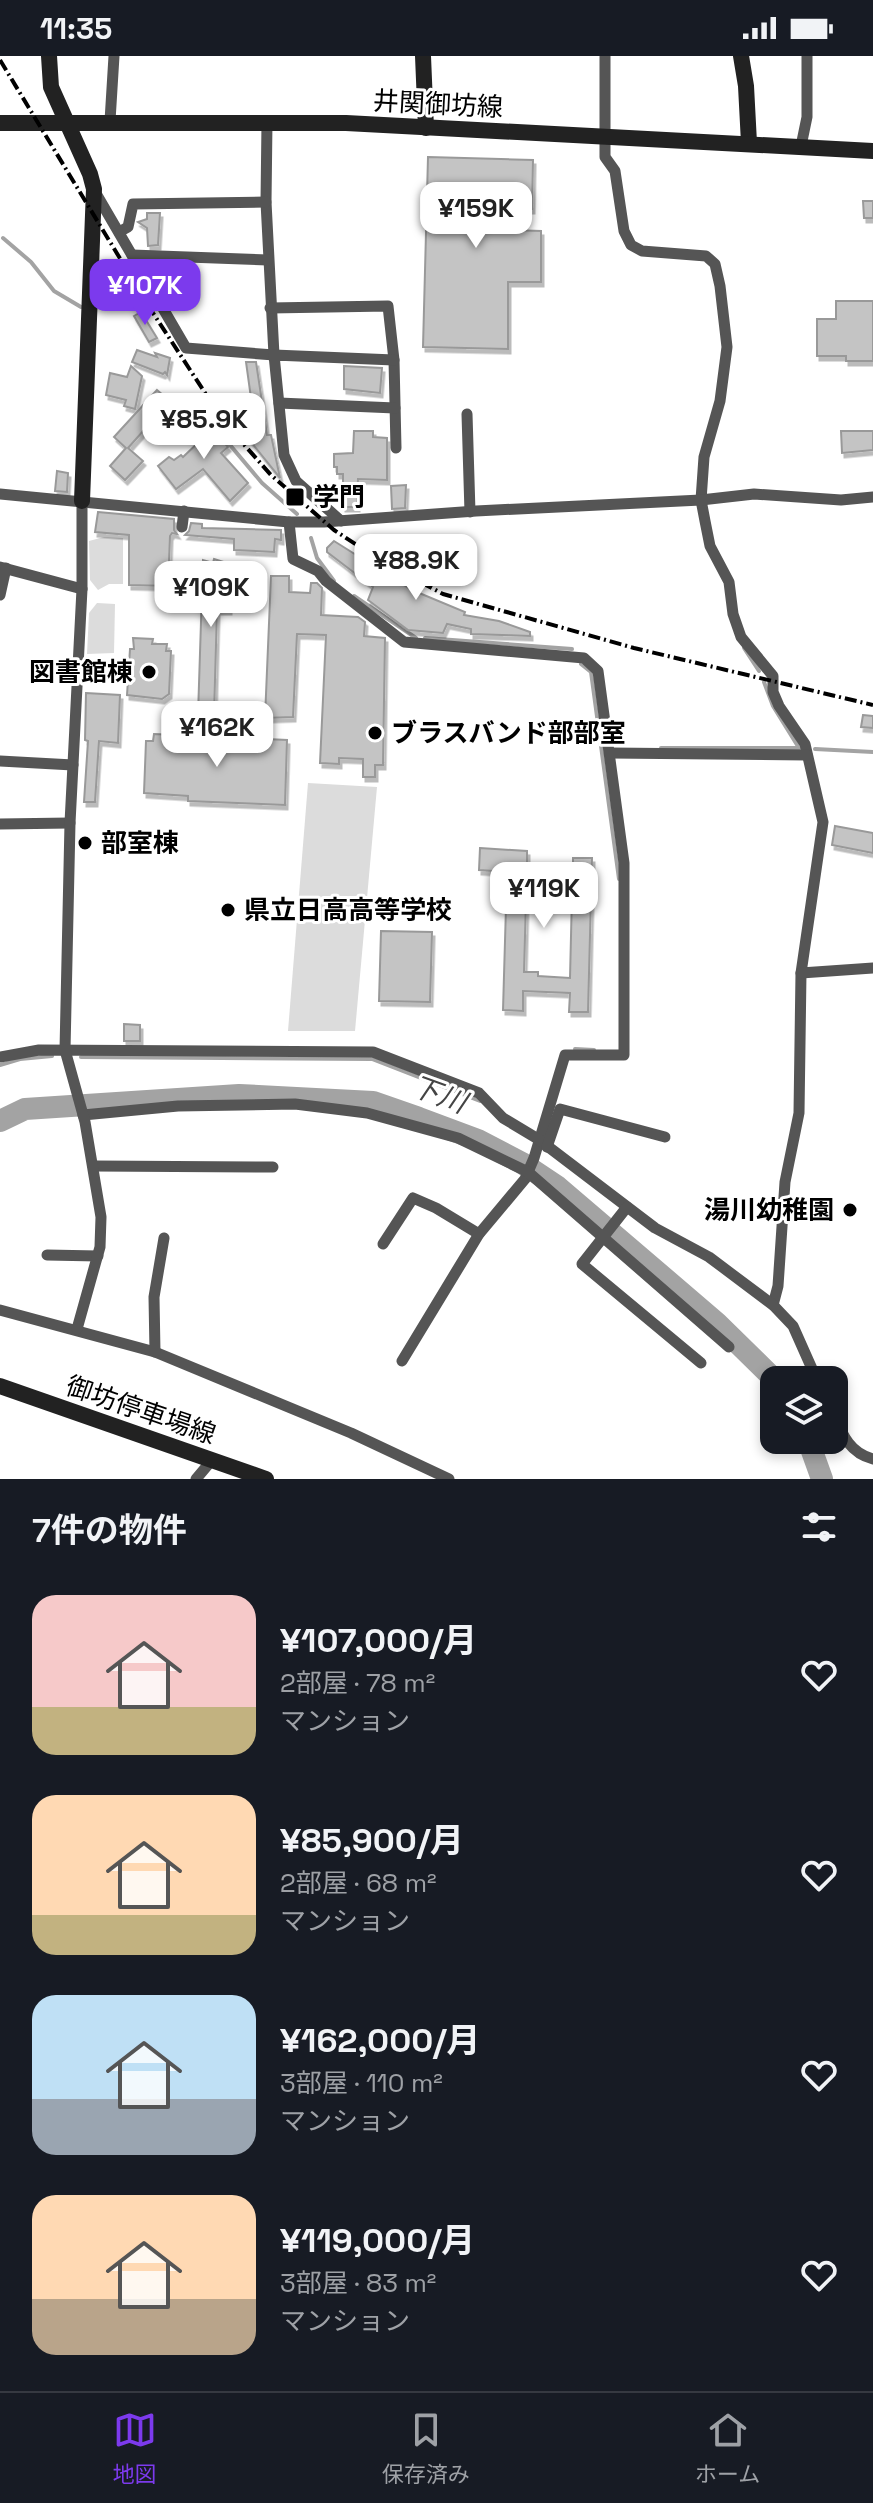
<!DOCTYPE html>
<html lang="ja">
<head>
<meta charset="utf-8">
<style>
	:root { --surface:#171b24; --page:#20242c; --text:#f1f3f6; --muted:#9ea1a6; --line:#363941; --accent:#7c3aed }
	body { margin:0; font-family:"Space Grotesk","Noto Sans JP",sans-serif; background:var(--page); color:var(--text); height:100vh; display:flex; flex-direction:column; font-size:30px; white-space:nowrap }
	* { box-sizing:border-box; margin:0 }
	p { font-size:26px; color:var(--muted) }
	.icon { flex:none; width:44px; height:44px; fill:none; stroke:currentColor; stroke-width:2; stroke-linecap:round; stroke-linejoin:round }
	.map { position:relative; height:1423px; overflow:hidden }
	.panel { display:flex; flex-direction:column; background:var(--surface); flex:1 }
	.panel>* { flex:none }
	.fabs { position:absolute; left:760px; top:1310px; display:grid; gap:16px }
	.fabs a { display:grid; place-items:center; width:88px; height:88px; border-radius:16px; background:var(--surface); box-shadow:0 4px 12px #0003; font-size:40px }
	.price { position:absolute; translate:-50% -68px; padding:0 18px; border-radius:16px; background:#fff; color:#222; font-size:26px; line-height:52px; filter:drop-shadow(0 2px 4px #0008) }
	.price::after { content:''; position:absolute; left:50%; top:48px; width:24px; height:18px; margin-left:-12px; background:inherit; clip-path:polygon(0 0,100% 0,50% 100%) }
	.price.selected { background:var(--accent); color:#fff }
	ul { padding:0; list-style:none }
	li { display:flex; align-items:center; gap:24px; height:200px; padding:0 32px }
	li span { display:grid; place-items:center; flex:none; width:224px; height:160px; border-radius:24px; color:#555 }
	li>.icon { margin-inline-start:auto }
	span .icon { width:96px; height:96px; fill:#fffc; stroke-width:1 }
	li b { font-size:34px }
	h2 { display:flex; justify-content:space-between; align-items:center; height:96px; padding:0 32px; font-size:34px }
	.status { display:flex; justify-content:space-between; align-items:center; height:56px; padding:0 40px; background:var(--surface); direction:ltr }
	.status svg { height:22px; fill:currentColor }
	.tabs { display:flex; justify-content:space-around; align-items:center; height:112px; border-top:2px solid var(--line); background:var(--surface); font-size:22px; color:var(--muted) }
	.tabs a { display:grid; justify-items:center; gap:4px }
	.tabs .selected { color:var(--accent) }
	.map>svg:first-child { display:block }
	.green { fill:#dcdcdc }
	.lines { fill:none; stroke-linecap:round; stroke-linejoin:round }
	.stream { stroke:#a3a3a3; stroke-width:4 }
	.river { stroke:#a3a3a3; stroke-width:22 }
	.building { fill:#c4c4c4; stroke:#999; stroke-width:2; fill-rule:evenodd; filter:url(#shadow) }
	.street { stroke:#555; stroke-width:11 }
	.secondary { stroke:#222; stroke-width:16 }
	.rail { stroke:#000; stroke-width:4; stroke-dasharray:12 4 2 4; stroke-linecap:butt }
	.poi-dot { fill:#000; stroke:#fff; stroke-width:3 }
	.labels { text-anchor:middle; stroke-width:6; stroke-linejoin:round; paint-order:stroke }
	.street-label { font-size:26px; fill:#000; stroke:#fff }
	.poi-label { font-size:26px; font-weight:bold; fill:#000; stroke:#fff; text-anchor:start }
	.water-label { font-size:28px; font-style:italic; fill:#444; stroke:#fff }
</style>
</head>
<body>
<div class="status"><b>11:35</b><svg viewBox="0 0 49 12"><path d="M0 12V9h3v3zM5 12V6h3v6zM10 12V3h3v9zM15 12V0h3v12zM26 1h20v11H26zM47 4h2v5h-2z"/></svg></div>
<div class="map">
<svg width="873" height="1423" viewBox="0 0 873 1423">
	<defs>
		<filter id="shadow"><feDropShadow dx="2.5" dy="4.5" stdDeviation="0" flood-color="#0004"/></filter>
	</defs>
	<rect width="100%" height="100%" fill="#fff"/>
	<g class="green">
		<polygon points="104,481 123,482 123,528 109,528 98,534 90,524 89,485"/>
		<polygon points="97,547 115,548 114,597 87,598 89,557"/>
		<polygon points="308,727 377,731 355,975 288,975"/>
	</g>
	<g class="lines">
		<g class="stream">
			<polyline points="3,182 31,206 54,235 81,251"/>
			<polyline points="198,351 262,427 297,458"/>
			<polyline points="311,482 317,502 334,525"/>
			<polyline points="354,540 416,582"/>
			<polyline points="425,582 572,593"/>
			<polyline points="744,592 759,615"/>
			<polyline points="581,608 591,616 619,823"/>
			<polyline points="764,626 773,650 799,692"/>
			<polyline points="661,692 799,692"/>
			<polyline points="815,693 873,696"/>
			<polyline points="575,993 594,994"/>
			<polyline points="81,1001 372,1003 480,1045"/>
			<polyline points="0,1009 20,1003 52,1000"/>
		</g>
		<g class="river">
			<polyline points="0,1065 25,1053 239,1039 373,1046 419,1062 478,1084 522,1107 558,1131 717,1267 775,1324"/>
			<polyline points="808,1384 822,1423"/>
		</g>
	</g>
	<g class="building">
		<polygon points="428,101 533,104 532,153 510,153 509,174 541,175 541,226 508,226 508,293 423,291"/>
		<polygon points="863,145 873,145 873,162 864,162"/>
		<polygon points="147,157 160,157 158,189 148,190 147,172 138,166 147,163"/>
		<polygon points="836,245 873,245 873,305 846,305 846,300 817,300 817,263 836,263"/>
		<polygon points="141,256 157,282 149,286 134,260"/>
		<polygon points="137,294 157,301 155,297 170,302 167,319 165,316 163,318 132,306"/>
		<polygon points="246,306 256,306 267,379 271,379 280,422 247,381 256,378"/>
		<polygon points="131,310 142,320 135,353 124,350 126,344 106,339 110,317 127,321"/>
		<polygon points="344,310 382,312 380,337 344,333"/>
		<polygon points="157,334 170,345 128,392 143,405 125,424 110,410 126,392 114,381"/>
		<polygon points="186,351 211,375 213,373 228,391 221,397 248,427 230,445 203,413 176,433 158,410 169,401 174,404 181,399 183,401 202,383 178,359"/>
		<polygon points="354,375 373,375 373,381 387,382 387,424 358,423 357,451 343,451 343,418 337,418 337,411 334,411 334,398 353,397"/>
		<polygon points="841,375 873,375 873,394 842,397"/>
		<polygon points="57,415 68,417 67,436 55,435"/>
		<polygon points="406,429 405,452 392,453 391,430"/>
		<polygon points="98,456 174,463 174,474 177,478 172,477 170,480 168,530 129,529 129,479 95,476"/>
		<polygon points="191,467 202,468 202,472 281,474 281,484 275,483 274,496 234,494 234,483 185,479 189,475"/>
		<polygon points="334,485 412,534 465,556 464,559 499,565 530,576 530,580 471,578 471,573 447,568 443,577 408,574 368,544 373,531 327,496 327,492"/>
		<polygon points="214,503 230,508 229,554 217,554 214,659 198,659 203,504 213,507"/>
		<polygon points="271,520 289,520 289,536 310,537 311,527 317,527 322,532 321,559 358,561 365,566 364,580 385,582 383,709 375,709 375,721 363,721 363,703 339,702 339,708 320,707 326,579 297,578 293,661 265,662"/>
		<polygon points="133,582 153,583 152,588 167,588 166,595 171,595 169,638 162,643 127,639 130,593 134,593"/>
		<polygon points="86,637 120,639 118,687 99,685 95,746 84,746 88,685 85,684"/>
		<polygon points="863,659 873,660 873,672 861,671"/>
		<polygon points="154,678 287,684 285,749 188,745 188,740 144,737 146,685 153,685"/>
		<polygon points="835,770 873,777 873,797 832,789"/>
		<path d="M 480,792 L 527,795 L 527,822 L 573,823 L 573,802 L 592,802 L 588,956 L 569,956 L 570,937 L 523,935 L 523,955 L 503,954 L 507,816 L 479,814 ZM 544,838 L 572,838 L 570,922 L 538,920 L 538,916 L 524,916 L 526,844 L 544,844 Z"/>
		<polygon points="381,875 432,876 430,946 379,945"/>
		<polygon points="124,968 140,969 140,985 124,985"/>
	</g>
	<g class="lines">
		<g class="street">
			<polyline points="605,0 605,101 615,115 624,175 631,189 642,195 706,200 715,208 720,230 727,291 720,345 704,401 701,444 705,465 710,490 729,526 733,558 741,581 773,620 773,636 779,650 805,688 823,766 801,917 799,1057 785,1126 778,1230 773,1249"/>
			<polyline points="110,65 114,0"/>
			<polyline points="801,90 807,61 807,0"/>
			<polyline points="94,134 186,292 274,299 266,146 267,66"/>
			<polyline points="119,176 128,171 133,148 266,146"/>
			<polyline points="132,199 268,204"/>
			<polyline points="270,252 388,250 394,304 396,392"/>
			<polyline points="279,347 395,352"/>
			<polyline points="467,358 470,456"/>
			<polyline points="0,438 289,466 324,466 476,455 701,444 754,438 841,444 873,441"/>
			<polyline points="341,465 296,425 284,399 274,299 394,304"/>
			<polyline points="289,466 293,503 318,515 326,525 404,586 584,602 598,615 624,807 624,999 565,999 534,1102 525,1123 479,1178 402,1305"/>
			<polyline points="182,471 184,455"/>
			<polyline points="0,511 82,533"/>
			<polyline points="0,539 6,512"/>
			<polyline points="610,697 807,699"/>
			<polyline points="0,705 73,709"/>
			<polyline points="0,768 70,767"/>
			<polyline points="801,917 873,912"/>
			<polyline points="0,1001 39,994 373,996 479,1037 503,1062 538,1083 655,1172 709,1201 773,1249 793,1270 817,1324"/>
			<polyline points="83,1059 178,1050 295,1048 367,1057 458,1082 528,1116 729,1291"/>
			<polyline points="547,1091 560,1053 665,1081"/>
			<polyline points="94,1110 273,1111"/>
			<polyline points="627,1151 582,1208 701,1307"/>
			<polyline points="383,1188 413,1142 436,1152 479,1178"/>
			<polyline points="47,1199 98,1200"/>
			<polyline points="0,1254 155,1296 351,1377 449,1423"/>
			<polyline points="77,1273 100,1191 101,1161 85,1066 65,994 70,767 82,533 82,445"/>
			<polyline points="155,1296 154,1241 164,1182"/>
			<path d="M 834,1359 C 843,1380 850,1397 873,1403"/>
			<polyline points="196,1423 212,1404"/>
		</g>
		<g class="secondary">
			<polyline points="49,0 51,31 90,118 94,133 82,445"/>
			<polyline points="423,0 426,72"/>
			<polyline points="741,0 746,30 749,87"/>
			<polyline points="0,67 346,67 873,95"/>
			<polyline points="0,1330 266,1423"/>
		</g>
		<polyline class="rail" points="0,4 153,257 224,366 271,419 334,474 381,505 443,538 634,592 873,649"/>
	</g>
	<g class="poi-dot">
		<rect x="285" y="431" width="20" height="20" rx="4"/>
		<circle cx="149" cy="616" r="8"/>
		<circle cx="375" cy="677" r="8"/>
		<circle cx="85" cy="787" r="8"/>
		<circle cx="228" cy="854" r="8"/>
		<circle cx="850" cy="1154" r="8"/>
	</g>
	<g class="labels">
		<g class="street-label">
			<text transform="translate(438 48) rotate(3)" y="9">井関御坊線</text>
			<text transform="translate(141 1354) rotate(19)" y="9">御坊停車場線</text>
		</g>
		<g class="poi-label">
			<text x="313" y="450">学門</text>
			<text x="133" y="625" text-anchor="end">図書館棟</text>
			<text x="391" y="686">ブラスバンド部部室</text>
			<text x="101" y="796">部室棟</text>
			<text x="244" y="863">県立日高高等学校</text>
			<text x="834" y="1163" text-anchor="end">湯川幼稚園</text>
		</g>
		<g class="water-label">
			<text transform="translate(439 1038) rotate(20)" y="10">下川</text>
		</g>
	</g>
</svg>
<div class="fabs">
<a><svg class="icon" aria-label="layers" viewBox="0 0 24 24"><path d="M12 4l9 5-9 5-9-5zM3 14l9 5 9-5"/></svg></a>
</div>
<b class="price" style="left:476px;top:194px">¥159K</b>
<b class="price selected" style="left:145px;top:271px">¥107K</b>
<b class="price" style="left:204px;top:405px">¥85.9K</b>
<b class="price" style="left:416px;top:546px">¥88.9K</b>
<b class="price" style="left:211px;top:573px">¥109K</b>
<b class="price" style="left:217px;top:713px">¥162K</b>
<b class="price" style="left:544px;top:874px">¥119K</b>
</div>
<section class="panel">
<h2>7件の物件<svg class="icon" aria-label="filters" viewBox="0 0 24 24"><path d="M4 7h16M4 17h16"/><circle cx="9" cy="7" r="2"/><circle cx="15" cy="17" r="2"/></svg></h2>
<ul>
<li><span style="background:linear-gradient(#f6c9c9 70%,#c2b280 0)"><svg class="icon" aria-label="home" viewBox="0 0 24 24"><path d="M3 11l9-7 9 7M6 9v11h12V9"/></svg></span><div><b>¥107,000/月</b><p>2部屋 · 78 m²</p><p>マンション</p></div><svg class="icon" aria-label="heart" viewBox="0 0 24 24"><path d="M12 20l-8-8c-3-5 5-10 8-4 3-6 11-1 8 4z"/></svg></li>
<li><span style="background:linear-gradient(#ffd9b3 75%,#c2b280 0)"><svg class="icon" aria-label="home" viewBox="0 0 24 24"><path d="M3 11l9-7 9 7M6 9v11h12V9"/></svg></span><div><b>¥85,900/月</b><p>2部屋 · 68 m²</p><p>マンション</p></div><svg class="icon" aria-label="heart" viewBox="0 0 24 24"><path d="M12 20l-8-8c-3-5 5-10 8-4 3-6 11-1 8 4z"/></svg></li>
<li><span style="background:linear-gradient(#bfe0f5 65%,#9aa5b1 0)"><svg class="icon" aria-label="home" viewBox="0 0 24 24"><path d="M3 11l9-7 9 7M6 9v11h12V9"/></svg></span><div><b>¥162,000/月</b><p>3部屋 · 110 m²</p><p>マンション</p></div><svg class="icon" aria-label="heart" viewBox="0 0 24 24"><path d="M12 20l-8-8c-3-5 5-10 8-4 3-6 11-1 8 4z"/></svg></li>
<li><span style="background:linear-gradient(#ffd9b3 65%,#b9a48a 0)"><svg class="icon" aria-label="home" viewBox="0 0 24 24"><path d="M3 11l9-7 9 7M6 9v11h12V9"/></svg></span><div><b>¥119,000/月</b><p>3部屋 · 83 m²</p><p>マンション</p></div><svg class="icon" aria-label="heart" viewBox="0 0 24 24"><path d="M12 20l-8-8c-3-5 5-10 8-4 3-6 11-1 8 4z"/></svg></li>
</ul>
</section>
<nav class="tabs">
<a class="selected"><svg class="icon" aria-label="map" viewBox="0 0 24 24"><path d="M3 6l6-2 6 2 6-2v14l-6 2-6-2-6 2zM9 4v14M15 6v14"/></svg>地図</a>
<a><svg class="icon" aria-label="saved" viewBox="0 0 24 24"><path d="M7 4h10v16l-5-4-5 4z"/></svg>保存済み</a>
<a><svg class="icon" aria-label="home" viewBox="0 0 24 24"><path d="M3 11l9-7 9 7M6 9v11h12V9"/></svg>ホーム</a>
</nav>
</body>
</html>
